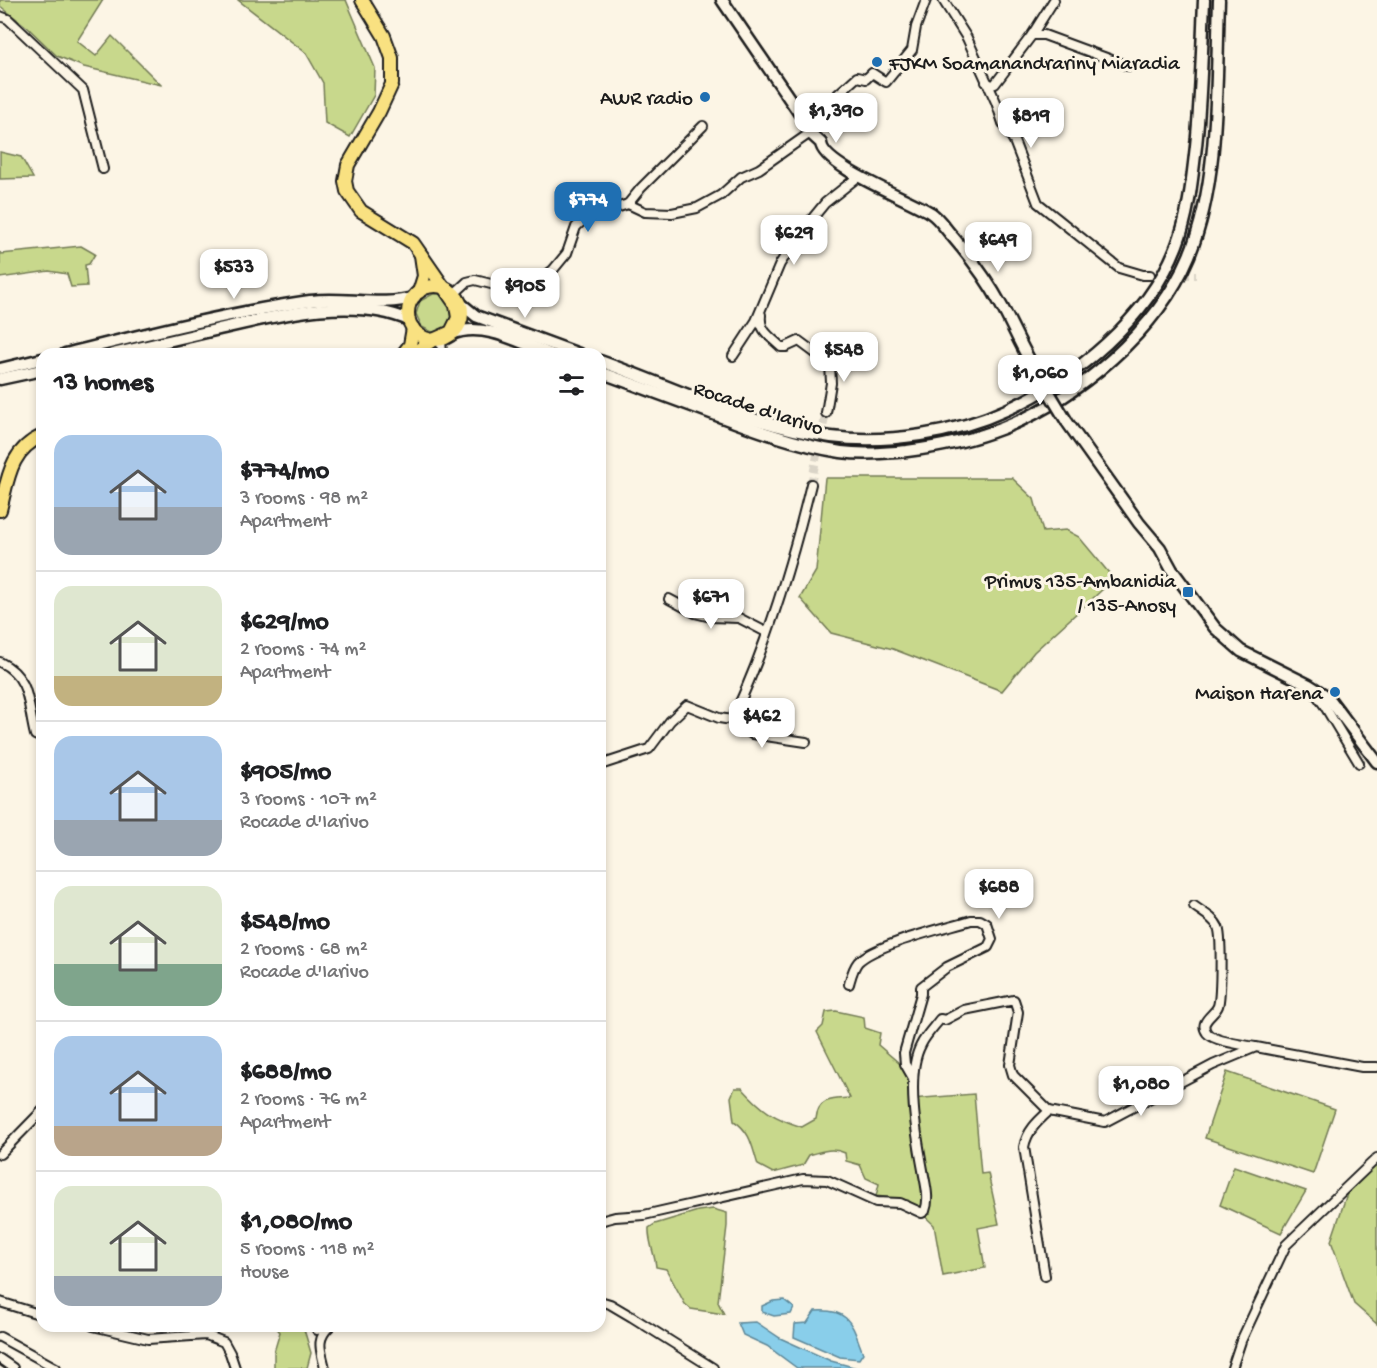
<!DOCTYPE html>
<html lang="en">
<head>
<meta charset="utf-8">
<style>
	:root { --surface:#fff; --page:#f6f6f6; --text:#202124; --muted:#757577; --line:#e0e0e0; --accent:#1f6fb2 }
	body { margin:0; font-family:"Gochi Hand",sans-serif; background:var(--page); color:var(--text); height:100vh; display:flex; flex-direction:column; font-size:22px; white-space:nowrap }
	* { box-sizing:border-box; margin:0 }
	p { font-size:20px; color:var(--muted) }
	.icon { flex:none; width:33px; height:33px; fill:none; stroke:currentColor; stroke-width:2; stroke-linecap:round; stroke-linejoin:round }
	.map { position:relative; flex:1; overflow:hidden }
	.drawer { position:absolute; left:36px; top:348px; width:570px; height:984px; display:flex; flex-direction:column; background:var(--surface); border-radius:18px; box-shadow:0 3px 9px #0003 }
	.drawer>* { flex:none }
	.price { position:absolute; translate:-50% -51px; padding:0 14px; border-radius:12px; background:#fff; color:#222; font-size:20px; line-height:39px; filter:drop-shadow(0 2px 3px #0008) }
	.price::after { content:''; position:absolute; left:50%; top:36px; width:18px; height:14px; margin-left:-9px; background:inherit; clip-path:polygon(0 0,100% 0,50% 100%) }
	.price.selected { background:var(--accent); color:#fff }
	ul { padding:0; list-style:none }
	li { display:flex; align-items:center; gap:18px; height:150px; padding:0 18px }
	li+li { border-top:2px solid var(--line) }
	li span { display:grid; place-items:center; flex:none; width:168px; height:120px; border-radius:18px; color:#555 }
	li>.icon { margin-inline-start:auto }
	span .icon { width:72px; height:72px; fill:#fffc; stroke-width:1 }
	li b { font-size:26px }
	h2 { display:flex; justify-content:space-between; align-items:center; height:72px; padding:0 18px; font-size:26px }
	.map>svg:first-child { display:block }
	.green { fill:#c8d88c; stroke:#727a54; stroke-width:1.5 }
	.water { fill:#89ceea; stroke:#5d8798; stroke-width:1.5 }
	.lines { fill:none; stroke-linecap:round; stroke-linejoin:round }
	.street-tunnel { stroke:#dad4c7; stroke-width:8; stroke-dasharray:8 4; stroke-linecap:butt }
	.street-casing { stroke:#1c1c1c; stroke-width:12 }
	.secondary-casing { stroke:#1c1c1c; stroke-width:15 }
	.primary-casing { stroke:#1c1c1c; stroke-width:16 }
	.street { stroke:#fcf5e5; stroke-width:8 }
	.secondary { stroke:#fcf5e5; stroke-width:10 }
	.primary { stroke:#f9e181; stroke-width:12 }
	.secondary-bridge-casing { stroke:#1c1c1c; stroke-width:15; stroke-linecap:butt }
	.secondary-bridge { stroke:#fcf5e5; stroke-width:10 }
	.poi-dot { fill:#1f6fb2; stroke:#fcf5e5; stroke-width:2 }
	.labels { text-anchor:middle; stroke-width:6; stroke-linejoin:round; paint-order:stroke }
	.poi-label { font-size:21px; fill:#1c1c1c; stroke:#fcf5e5; text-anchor:end }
	.street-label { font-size:21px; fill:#1c1c1c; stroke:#fcf5e5 }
</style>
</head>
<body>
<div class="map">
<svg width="1377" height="1368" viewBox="0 0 1377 1368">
	<rect width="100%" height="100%" fill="#fcf5e5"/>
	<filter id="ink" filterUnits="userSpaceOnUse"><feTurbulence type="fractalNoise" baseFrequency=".0167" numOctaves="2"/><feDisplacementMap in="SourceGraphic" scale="12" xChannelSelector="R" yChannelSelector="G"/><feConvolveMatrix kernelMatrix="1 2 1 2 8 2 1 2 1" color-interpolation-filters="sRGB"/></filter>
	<g filter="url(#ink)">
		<g class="green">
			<polygon points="0,0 103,0 77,41 96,56 112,36 161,85 84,67 57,56 27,27 0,6"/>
			<polygon points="238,0 346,0 375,68 374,95 350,137 325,123 323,83 306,53"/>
			<polygon points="0,152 21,157 33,178 0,179"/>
			<polygon points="81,246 95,254 89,264 85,265 87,286 71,287 67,274 49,271 0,278 0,252 1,254"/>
			<polygon points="433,294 442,294 453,303 451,326 434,333 422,327 416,314 420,301"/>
			<polygon points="825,478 1012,478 1034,499 1043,532 1066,530 1079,537 1114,579 1034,652 1002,691 893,649 831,633 800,598 816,571"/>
			<path d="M 836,1011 L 864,1017 L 865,1028 L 880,1033 L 878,1045 L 906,1069 L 909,1079 L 911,1099 L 974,1094 L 981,1174 L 988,1173 L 999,1224 L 978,1228 L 985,1268 L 943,1276 L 934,1225 L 908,1200 L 876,1196 L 879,1184 L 866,1178 L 860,1165 L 846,1161 L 845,1153 C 833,1147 822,1151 809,1155 L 803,1165 L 773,1173 L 758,1165 C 752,1147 751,1132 734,1121 L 731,1097 L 735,1088 L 742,1088 C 762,1110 773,1118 802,1127 L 816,1119 C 818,1098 832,1099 850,1098 L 817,1032 L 823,1026 L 826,1012 Z"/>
			<polygon points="1227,1072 1335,1109 1313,1174 1205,1138"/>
			<polygon points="1377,1165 1377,1324 1354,1304 1331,1241 1348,1191"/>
			<polygon points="1234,1166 1306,1191 1281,1233 1220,1205"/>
			<path d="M 713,1209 L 727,1213 L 727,1226 L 718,1302 L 724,1314 L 691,1309 L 685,1304 L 666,1269 L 656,1267 C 655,1254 648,1242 649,1228 L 655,1224 L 698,1211 Z"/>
			<polygon points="275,1326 303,1326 311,1353 307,1368 274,1368 274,1352 280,1332"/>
		</g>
		<g class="water">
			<polygon points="784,1300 794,1308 791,1314 774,1316 762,1312 762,1306 773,1301"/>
			<path d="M 815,1311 C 851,1308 852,1326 863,1353 L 859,1359 L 840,1357 L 794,1337 L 795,1324 L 807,1323 Z"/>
			<polygon points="756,1322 780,1338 831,1361 857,1368 797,1368 767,1346 743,1335 738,1323"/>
		</g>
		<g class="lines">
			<g class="street-tunnel">
				<polyline points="1158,275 1196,275"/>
				<polyline points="811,484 826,413"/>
			</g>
			<g class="street-casing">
				<g id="street">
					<polyline points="943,0 967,38 996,102 1003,123 1014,141 1038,203 1119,268 1143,275 1150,275"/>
					<polyline points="0,16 8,19 83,90 103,169"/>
					<polyline points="1032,35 1044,35 1128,66"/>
					<polyline points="986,82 992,85 995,84 1032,35 1054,0"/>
					<polyline points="806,123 857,77 866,79 872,73 886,82 912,50 916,27 926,0"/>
					<polyline points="628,204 645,212 672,213 697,208 721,195 741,177 759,169 810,133"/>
					<polyline points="454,294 467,282 475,280 511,289 529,288 553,270 567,253 576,227 598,206 616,208 628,204 641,188 703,126"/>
					<path d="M 761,315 C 759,331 770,336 781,347 L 786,347 L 799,341 L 830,364 L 831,383 L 826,413"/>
					<polyline points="441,340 442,354"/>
					<polyline points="733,356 756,321 780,264 798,236 825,203 859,176"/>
					<polyline points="669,599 695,613 711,617 739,618 766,632"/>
					<path d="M 0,662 C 32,678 27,705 35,735 L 42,738"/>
					<polyline points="1310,686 1324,705 1359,763"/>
					<polyline points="732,720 752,734 806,742"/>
					<path d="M 600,765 L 649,749 L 670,721 L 687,705 L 719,718 L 732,720 C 766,648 792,562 811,484"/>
					<path d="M 1194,906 C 1202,912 1214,918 1218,927 C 1222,935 1221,997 1218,1006 C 1215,1015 1198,1021 1207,1033 C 1213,1041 1244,1045 1255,1047"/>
					<path d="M 849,984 C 851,977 853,968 858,962 C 876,944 945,928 971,920 L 980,920 L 987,924 L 992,939 L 988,947 L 947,967 L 921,987 L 921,994 L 904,1053 L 905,1064 L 913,1078"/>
					<polyline points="0,1154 42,1111"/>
					<path d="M 600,1221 L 615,1217 L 644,1215 L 803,1179 L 827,1180 L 876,1202 L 900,1203 L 922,1213 L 925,1211 C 930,1198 925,1183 923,1170 C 917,1138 905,1074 921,1045 C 925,1036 934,1027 940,1019 L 945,1020 L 964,1010 L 1014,1000 L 1018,1012 L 1010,1065 L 1013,1075 L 1049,1111"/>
					<path d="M 1045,1276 L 1024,1147 C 1027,1131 1037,1122 1049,1111 L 1105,1122 L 1213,1065 L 1256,1047 L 1362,1067 L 1377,1067"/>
					<polyline points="600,1301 610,1304 632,1317 713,1368"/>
					<polyline points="0,1302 42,1315"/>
					<polyline points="93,1326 148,1339 206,1335 224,1342 230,1353 235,1368"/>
					<path d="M 317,1330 L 330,1326 C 315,1340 321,1350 325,1368"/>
					<polyline points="0,1337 56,1368"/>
					<polyline points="0,1359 13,1368"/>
					<polyline points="1232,1368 1241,1341 1286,1245 1377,1158"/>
				</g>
			</g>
			<g class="secondary-casing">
				<g id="secondary">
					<path d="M 722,0 L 806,123 L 810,133 L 821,143 C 823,167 910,199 931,213 C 940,219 946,230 953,237 C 971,258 988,281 1001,305 C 1014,328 1023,352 1038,374"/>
					<polyline points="459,302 476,316 579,354"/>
					<path d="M 452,334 C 483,321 521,343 550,354"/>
					<path d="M 65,354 C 146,334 227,313 310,301 C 344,296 382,308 415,297"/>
					<path d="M 112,354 C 146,346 181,338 215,330 C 275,316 351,295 409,320"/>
					<path d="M 600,361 C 676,388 750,426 831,437 C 887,444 954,434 1006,410 C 1075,379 1149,318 1177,245 C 1189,214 1192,180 1196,146 C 1201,98 1202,49 1204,0"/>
					<polyline points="0,369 42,359"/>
					<path d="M 600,372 C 637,386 674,399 711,413 C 753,429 796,445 841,452 C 863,455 885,453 907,451 C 939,447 972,440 1003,428 C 1077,399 1158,330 1189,256 C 1220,181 1216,81 1219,0"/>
					<polyline points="0,379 42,370"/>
					<polyline points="1067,422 1139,523 1160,548 1172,570 1215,628 1241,651 1309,685 1328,697 1377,762"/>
				</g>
			</g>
			<g class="primary-casing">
				<g id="primary">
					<polyline points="362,0 384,36 392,58 392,84 379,112 348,165 345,181 347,191 361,211 413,243 456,305 458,318 451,332 433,340 412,354"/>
					<circle cx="435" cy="313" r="27"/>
					<polyline points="419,292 424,276 421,255"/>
					<polyline points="403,354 410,345 413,328"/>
					<path d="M 0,510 C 8,479 10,450 42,436"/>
				</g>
			</g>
			<use href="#street" class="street"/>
			<use href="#secondary" class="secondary"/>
			<use href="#primary" class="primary"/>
			<g class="secondary-bridge-casing">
				<polyline id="secondary-bridge" points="1038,374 1067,422"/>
			</g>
			<use href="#secondary-bridge" class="secondary-bridge"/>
		</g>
	</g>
	<g class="poi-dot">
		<circle cx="877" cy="62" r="6"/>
		<circle cx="705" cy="97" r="6"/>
		<rect x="1182" y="586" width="12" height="12" rx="3"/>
		<circle cx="1335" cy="692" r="6"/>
	</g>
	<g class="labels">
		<g class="poi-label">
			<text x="889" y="69" text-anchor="start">FJKM Soamanandrariny Miaradia</text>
			<text x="693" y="104">AWR radio</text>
			<text x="1176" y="587">Primus 135-Ambanidia<tspan x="1176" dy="24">/ 135-Anosy</tspan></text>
			<text x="1323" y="699">Maison Harena</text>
		</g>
		<g class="street-label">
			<text transform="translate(759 407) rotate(18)" y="7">Rocade d'Iarivo</text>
		</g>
	</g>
</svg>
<b class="price" style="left:836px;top:144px">$1,390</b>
<b class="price" style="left:1031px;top:149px">$819</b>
<b class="price selected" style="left:588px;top:233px">$774</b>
<b class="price" style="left:794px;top:266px">$629</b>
<b class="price" style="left:998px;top:273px">$649</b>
<b class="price" style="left:234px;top:300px">$533</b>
<b class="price" style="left:525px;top:319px">$905</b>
<b class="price" style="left:844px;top:383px">$548</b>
<b class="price" style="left:1040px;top:406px">$1,060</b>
<b class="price" style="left:711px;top:630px">$671</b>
<b class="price" style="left:762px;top:749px">$462</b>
<b class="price" style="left:999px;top:920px">$688</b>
<b class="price" style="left:1141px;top:1117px">$1,080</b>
<section class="drawer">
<h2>13 homes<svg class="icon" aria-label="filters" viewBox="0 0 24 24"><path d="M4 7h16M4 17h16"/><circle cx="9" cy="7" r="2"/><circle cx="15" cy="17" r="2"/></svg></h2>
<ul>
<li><span style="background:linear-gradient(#a9c7e8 60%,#9aa5b1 0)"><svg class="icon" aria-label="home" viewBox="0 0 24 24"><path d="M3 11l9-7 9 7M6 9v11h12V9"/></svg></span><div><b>$774/mo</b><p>3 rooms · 98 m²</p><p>Apartment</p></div></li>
<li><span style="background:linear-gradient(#dfe7d0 75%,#c2b280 0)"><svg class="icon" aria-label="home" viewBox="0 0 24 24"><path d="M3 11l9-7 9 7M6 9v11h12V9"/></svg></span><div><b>$629/mo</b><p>2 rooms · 74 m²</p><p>Apartment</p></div></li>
<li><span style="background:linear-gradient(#a9c7e8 70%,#9aa5b1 0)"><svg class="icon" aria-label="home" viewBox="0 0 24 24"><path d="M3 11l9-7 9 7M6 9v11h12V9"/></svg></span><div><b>$905/mo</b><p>3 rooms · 107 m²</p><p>Rocade d'Iarivo</p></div></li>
<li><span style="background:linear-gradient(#dfe7d0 65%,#7fa58c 0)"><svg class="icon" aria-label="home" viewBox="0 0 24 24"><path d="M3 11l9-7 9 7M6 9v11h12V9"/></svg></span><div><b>$548/mo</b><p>2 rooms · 68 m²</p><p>Rocade d'Iarivo</p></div></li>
<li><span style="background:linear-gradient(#a9c7e8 75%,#b9a48a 0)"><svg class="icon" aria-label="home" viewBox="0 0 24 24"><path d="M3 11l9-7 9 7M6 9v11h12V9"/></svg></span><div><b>$688/mo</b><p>2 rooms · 76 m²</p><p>Apartment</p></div></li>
<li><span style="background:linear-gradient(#dfe7d0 75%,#9aa5b1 0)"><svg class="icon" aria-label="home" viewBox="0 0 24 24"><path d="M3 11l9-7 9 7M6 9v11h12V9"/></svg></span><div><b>$1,080/mo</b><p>5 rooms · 118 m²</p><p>House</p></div></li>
</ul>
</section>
</div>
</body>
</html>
